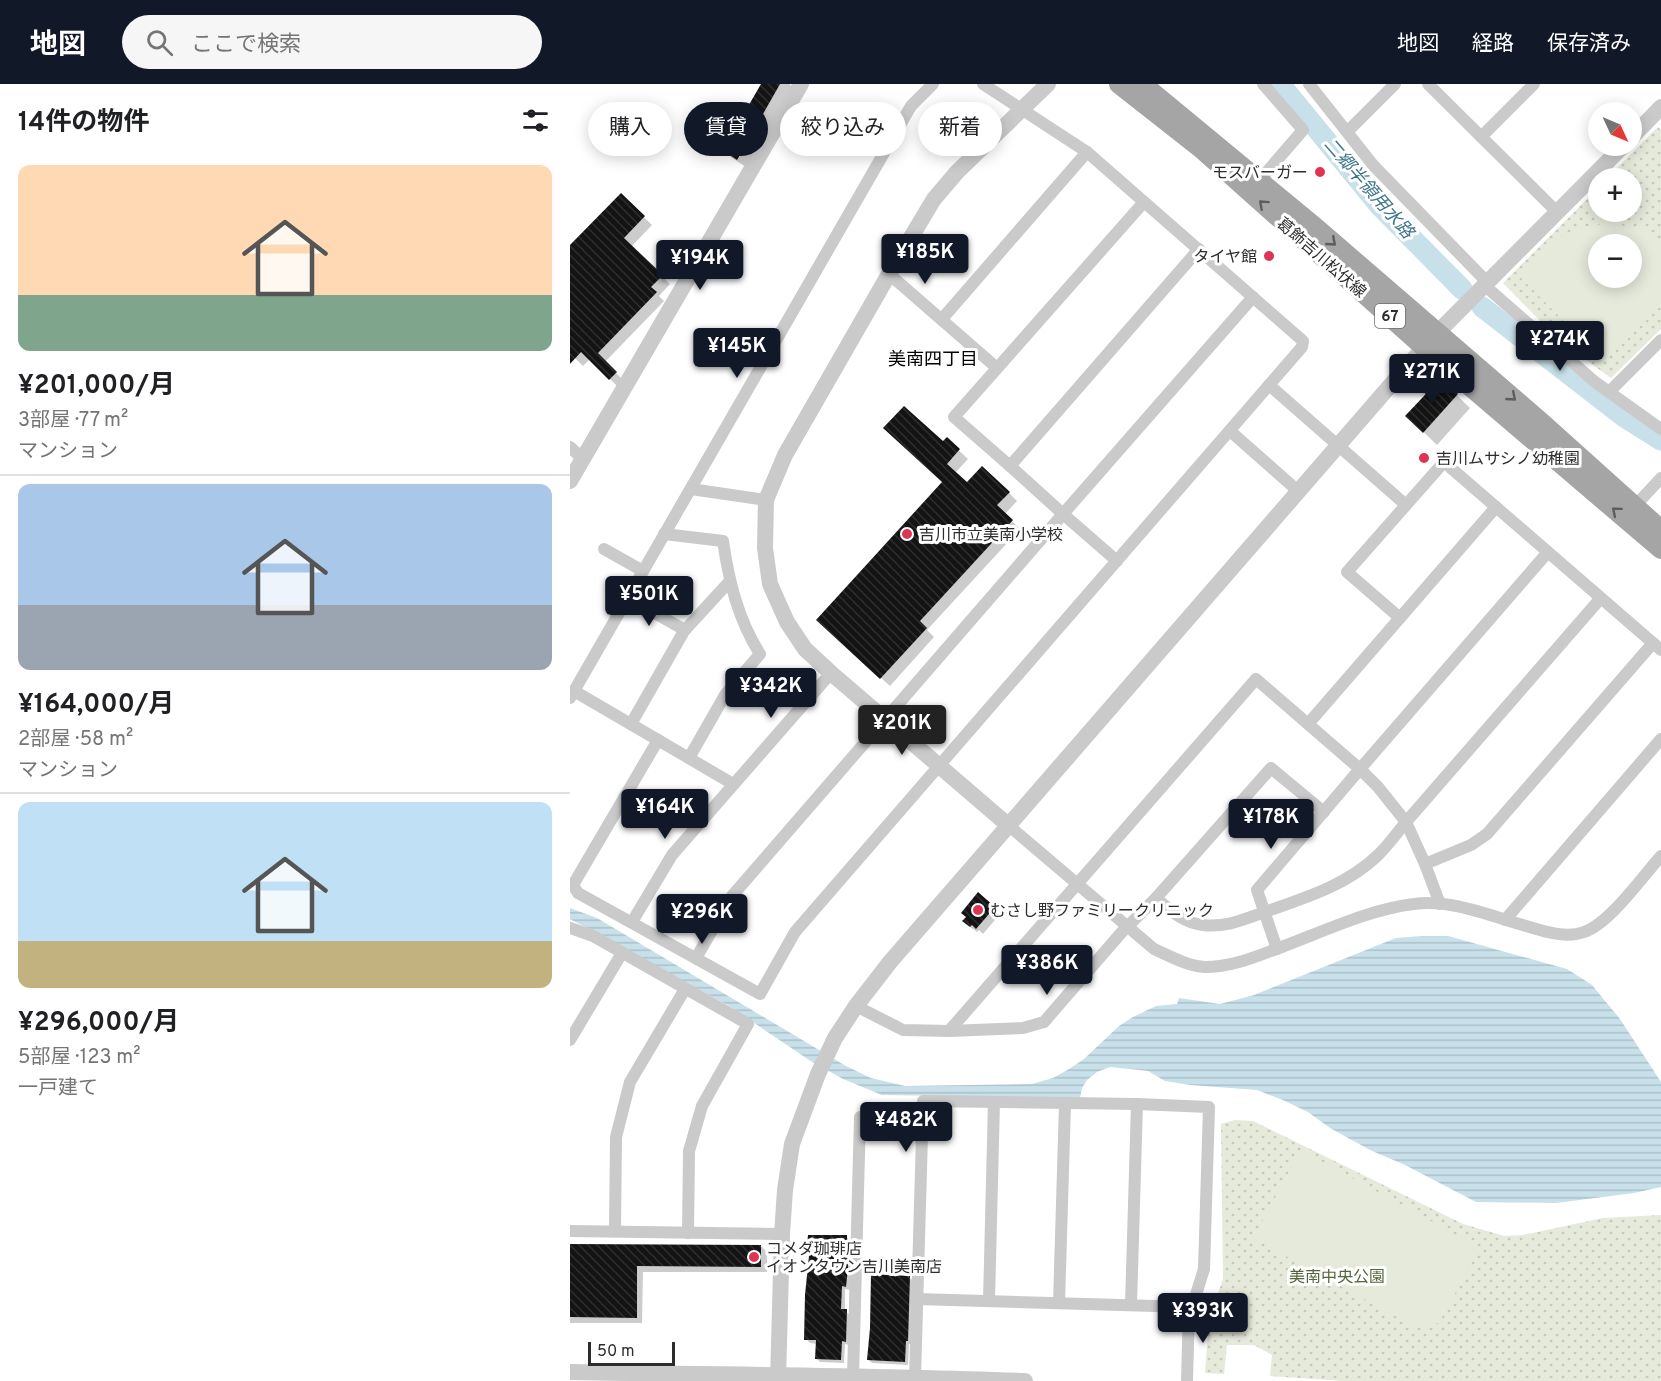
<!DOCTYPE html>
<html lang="ja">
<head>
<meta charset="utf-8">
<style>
	:root { --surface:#fff; --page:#f6f6f6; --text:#202124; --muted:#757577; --line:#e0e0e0; --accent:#111827 }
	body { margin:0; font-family:Overpass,"Noto Sans JP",sans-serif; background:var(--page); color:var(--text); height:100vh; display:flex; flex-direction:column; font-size:22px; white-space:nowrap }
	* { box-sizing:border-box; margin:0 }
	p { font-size:20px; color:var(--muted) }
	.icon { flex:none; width:33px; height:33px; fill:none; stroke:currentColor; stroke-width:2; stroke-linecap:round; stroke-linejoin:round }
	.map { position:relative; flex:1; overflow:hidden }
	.details { display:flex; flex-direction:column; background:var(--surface); width:570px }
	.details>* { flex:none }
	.top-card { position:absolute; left:18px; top:18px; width:570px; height:54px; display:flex; gap:12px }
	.needle { width:39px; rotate:134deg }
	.fabs { position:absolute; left:1018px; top:18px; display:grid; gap:12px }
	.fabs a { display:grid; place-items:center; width:54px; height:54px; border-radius:50%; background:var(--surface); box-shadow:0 3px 15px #0003; font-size:30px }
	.scale { position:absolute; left:18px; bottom:15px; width:87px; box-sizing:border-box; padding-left:6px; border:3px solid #2d2d2d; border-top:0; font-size:16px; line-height:21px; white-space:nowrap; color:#2d2d2d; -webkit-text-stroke:4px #fff; paint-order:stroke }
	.price { position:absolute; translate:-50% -51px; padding:0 14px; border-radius:6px; background:var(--accent); color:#fff; font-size:20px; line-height:39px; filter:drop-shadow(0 2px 3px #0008) }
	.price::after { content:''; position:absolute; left:50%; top:36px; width:18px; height:14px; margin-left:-9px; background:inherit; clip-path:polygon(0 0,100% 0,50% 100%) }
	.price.current { background:#222; color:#fff }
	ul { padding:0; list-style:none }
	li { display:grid; align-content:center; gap:12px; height:318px; padding:0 18px }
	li+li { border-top:2px solid var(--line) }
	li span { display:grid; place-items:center; height:186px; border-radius:12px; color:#555 }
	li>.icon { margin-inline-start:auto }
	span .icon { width:108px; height:108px; fill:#fffc; stroke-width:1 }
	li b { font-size:26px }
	h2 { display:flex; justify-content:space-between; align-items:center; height:72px; padding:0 18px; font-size:26px }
	.pill { padding:0 21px; border-radius:27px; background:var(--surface); box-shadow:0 3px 15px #0003; font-size:21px; line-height:54px }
	.pill.current { background:var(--accent); color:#fff }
	header { display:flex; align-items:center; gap:36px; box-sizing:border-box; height:84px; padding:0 30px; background:var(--accent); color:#fff }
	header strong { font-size:28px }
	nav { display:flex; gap:33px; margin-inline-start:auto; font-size:21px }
	.search { width:420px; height:54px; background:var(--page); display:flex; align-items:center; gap:15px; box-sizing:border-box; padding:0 21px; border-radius:33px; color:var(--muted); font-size:22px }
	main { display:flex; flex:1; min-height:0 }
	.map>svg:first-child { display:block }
	.green { fill:url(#green-dots); fill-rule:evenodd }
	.pitch { fill:#e5eadb; fill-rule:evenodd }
	.water { fill:url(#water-rules) }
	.shadow { fill:#0003 }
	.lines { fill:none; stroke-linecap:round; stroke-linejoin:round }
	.river { stroke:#c8e0e9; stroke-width:21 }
	.building { fill:url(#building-back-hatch) }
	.minor { stroke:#cacaca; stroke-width:12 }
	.tertiary { stroke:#cacaca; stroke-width:16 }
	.primary { stroke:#a5a5a5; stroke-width:20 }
	.oneway { stroke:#5d5d5d }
	.poi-dot { fill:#dd3655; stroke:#fff; stroke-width:2 }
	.labels { text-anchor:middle; stroke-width:6; stroke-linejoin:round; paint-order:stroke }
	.shield { fill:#fff; stroke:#6c6c6c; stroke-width:1.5 }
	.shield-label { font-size:15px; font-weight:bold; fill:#2d2d2d }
	.poi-label { font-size:16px; fill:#2d2d2d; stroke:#fff; text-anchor:start }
	.street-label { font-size:16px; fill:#2d2d2d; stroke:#fff }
	.park-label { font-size:16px; fill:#55673d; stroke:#fff }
	.water-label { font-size:18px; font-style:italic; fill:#3f768b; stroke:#fff }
	.neighbourhood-label { font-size:18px; fill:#000; stroke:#fff }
</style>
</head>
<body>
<header>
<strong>地図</strong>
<div class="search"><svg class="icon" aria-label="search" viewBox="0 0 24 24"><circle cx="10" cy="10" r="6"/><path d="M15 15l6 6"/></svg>ここで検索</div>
<nav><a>地図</a><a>経路</a><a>保存済み</a></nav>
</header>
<main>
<section class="details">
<h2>14件の物件<svg class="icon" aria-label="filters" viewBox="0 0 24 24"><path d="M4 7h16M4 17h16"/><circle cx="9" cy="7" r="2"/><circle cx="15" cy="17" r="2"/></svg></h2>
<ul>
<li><span style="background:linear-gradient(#ffd9b3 70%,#7fa58c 0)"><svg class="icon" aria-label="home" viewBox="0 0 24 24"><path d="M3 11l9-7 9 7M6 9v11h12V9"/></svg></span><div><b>¥201,000/月</b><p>3部屋 · 77 m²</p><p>マンション</p></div></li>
<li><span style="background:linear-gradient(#a9c7e8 65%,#9aa5b1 0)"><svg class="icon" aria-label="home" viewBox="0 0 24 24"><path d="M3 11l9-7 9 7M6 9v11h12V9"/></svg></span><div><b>¥164,000/月</b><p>2部屋 · 58 m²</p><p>マンション</p></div></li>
<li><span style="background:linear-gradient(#bfe0f5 75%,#c2b280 0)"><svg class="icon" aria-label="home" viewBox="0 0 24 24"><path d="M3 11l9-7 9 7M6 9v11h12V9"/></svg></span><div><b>¥296,000/月</b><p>5部屋 · 123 m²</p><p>一戸建て</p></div></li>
</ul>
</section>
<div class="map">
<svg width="1091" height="1297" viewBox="0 0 1091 1297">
	<defs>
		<pattern id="green-dots" width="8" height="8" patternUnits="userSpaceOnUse" patternTransform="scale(1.5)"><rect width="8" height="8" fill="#e5eadb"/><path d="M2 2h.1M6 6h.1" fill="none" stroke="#c5c9bc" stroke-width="1.8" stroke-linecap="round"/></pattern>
		<pattern id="water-rules" width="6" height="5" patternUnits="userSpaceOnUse" patternTransform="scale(1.5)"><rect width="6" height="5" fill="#c8e0e9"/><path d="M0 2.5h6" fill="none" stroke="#acc0c8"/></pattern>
		<pattern id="building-back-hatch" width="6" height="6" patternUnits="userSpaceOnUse" patternTransform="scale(1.5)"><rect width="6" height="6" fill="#141414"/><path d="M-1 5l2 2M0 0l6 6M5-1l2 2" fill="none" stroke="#2e2e2e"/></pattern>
	</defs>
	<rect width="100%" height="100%" fill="#fff"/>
	<g class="green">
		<path d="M 1088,43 L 1091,46 L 1091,245 L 1041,294 L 990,257 L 933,199 L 1029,103 L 1029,128 L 1062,128 L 1062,94 L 1037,94 ZM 1029,160 L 1062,160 L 1062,194 L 1029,194 Z"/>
		<polygon points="665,1036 683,1037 893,1140 934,1152 953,1151 1033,1134 1091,1131 1091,1297 773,1297 700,1292 702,1271 684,1261 657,1261 654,1290 635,1289 639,1235 653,1195 651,1040"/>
	</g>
	<g class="pitch">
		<path d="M 1042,139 L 1080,148 L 1091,156 L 1091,222 L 1037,275 L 1031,275 L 948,191 L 973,163 L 1009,143 ZM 1062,160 L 1062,194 L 1029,194 L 1029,160 Z"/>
		<polygon points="731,1066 910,1164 869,1239 847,1244 683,1154"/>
	</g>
	<polygon class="water" points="0,824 27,834 276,982 301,994 335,1002 462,1000 483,994 499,985 514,975 549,942 563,933 586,922 607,920 609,914 650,920 684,911 826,854 852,852 878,852 997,885 1022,901 1050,935 1091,998 1091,1103 1064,1109 986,1119 906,1118 835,1081 800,1066 760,1044 738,1028 715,1017 687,1006 620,1001 595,997 578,987 540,983 527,988 517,996 512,1004 510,1014 312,1011 273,995 239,976 159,922 0,835"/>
	<g class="shadow">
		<polygon points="192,0 220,0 221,4 176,83 162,74 154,66 165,48 156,39 176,28"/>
		<polygon points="51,111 82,141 61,163 100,200 89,212 94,217 35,278 54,297 48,303 20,275 13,282 0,269 0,163"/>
		<polygon points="871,296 900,324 867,361 837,332"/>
		<polygon points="377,355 398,375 385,389 397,400 439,409 447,417 435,430 450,445 357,546 364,553 320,602 256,544 374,398 373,359"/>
		<polygon points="409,811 430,830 413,850 409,846 407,848 400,843 397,833"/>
		<polygon points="276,1153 280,1157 280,1206 275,1205 275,1227 280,1231 279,1261 275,1260 274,1279 250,1278 246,1274 247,1260 240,1259 236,1255 241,1164 239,1162"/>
		<polygon points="0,1161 191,1162 197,1168 197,1188 73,1188 72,1239 0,1239"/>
		<polygon points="339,1193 343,1197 341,1260 339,1260 338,1281 302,1279 298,1275"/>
	</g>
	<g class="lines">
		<g class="river">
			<polyline points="710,0 810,122 892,205"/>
			<polyline points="912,223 1053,332 1091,356"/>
		</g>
	</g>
	<g class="building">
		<polygon points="191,0 210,0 167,76 152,66 165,45 154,39 165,19 176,26"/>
		<polygon points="51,109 75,132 54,154 93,191 81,203 87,208 28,269 47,288 39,296 11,268 0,280 0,161"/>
		<polygon points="871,294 888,310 853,349 835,332"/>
		<polygon points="334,322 373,357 377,353 390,365 377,380 397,398 412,382 440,408 427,421 443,436 350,537 357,544 310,595 246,536 372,398 313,344"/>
		<polygon points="408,808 425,823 406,845 402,841 400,843 392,837 396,833 391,829"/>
		<polygon points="238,1151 277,1151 278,1184 276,1203 272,1202 271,1225 277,1225 276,1258 272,1257 271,1276 245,1275 246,1256 234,1256 235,1211 240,1162 237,1162"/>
		<polygon points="0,1160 191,1161 191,1183 67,1182 67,1234 0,1233"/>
		<polygon points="301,1190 340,1192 338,1257 336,1257 335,1278 297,1276 300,1244"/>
	</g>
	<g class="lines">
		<g class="minor">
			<polyline points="739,0 803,81 917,198"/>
			<polyline points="858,0 987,128"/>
			<polyline points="777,48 825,0"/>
			<polyline points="911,53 964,0"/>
			<polyline points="689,97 733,46 693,0"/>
			<polyline points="574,118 384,333 440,382 629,165"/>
			<polyline points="319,190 427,284"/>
			<polyline points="914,201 1025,298 1091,345"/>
			<polyline points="372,235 517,68"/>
			<polyline points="699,301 836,421"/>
			<polyline points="1039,308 1091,256"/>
			<polyline points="660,347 728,407"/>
			<polyline points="0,363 13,375"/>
			<polyline points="121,405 196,416"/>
			<polyline points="1064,423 1091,394"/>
			<path d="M 94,450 L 153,457 C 159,498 168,535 190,570 L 155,611 L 119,674"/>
			<polyline points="34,465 73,487"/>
			<polyline points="547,477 493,430 683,213"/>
			<polyline points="58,514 115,546"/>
			<polyline points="830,534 777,488 874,378 1091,566"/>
			<polyline points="4,607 88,656"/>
			<polyline points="0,614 341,22 363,0"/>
			<polyline points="61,640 114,547 159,498"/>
			<polyline points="738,640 926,423"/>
			<polyline points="163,700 88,656 3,801 8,809 190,910 225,848 732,263 733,257 517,68 413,0"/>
			<path d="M 438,741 L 584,865 C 600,872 617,882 635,883 C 659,883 680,875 701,867 C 746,851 798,825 844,820 C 881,815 921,832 956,842 C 973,847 996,855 1014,848 C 1040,839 1072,793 1091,772"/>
			<polyline points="855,780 901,761 917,750 1083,559"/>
			<path d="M 586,814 C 600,826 613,839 633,841 C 655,844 675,835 695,828 C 734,814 775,802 806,773 C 817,763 826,750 836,738 L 808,703 L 790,685 L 687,806 L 707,865"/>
			<polyline points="870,820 855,780 836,738 1030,515"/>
			<polyline points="935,836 1091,655"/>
			<polyline points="62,838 102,771 261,589"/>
			<polyline points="0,844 23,852 178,940 132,1022 119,1067 118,1149"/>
			<polyline points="126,874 162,812 493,430 440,382"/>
			<polyline points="286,922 333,946 379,947 453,944 474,938 551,849 586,814 701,684 754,728"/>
			<polyline points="379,947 686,595 790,685 978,468"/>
			<polyline points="0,956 52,869"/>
			<polyline points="0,1147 212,1150"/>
			<polyline points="45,1147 46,1053 60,998 115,905"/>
			<polyline points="347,1215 619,1223"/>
			<polyline points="419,1217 424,1018"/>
			<polyline points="489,1219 495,1020"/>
			<polyline points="561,1221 567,1020"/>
			<polyline points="283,1293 290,1033 352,1040"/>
			<polyline points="345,1293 353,1017 567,1020 639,1023 634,1185 624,1217 619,1223 617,1297"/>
		</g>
		<g class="tertiary">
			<polyline points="1062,53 1091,23"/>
			<polyline points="0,397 231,0"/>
			<polyline points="438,741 261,589 235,565 217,538 200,500 195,464 196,416 215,371 319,190 364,115 387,88 478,0"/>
			<path d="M 0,1288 C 152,1291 303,1291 455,1297"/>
			<polyline points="208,1297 212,1150 215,1106 222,1060 248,990 265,954 286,922 320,878 838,281 867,249 1053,62"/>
		</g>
		<g class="primary">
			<polyline points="549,0 633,66 854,263 1091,465"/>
			<polyline points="572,0 746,144 972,339 1091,446"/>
		</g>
	</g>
	<defs><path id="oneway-chevron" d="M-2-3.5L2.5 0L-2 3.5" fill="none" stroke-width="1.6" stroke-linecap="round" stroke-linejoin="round" transform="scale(1.5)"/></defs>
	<g class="oneway">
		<use href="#oneway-chevron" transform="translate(693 120) rotate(-138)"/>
		<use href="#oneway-chevron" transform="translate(762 158) rotate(41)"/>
		<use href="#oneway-chevron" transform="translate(942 313) rotate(41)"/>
		<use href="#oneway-chevron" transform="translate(1046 427) rotate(-140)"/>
	</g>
	<g class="poi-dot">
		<circle cx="750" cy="88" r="6"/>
		<circle cx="699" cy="172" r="6"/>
		<circle cx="854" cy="374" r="6"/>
		<circle cx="337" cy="450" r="6"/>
		<circle cx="408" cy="826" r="6"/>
		<circle cx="184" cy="1173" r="6"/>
	</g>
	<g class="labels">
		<rect class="shield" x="805" y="220" width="30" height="24" rx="4.5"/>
		<g class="shield-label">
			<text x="820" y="237">67</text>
		</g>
		<g class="poi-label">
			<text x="738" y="94" text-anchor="end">モスバーガー</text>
			<text x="687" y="178" text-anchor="end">タイヤ館</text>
			<text x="866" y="380">吉川ムサシノ幼稚園</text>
			<text x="349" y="456">吉川市立美南小学校</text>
			<text x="420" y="832">むさし野ファミリークリニック</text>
			<text x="196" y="1170">コメダ珈琲店<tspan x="196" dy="18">イオンタウン吉川美南店</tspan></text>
		</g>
		<g class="street-label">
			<text transform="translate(752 173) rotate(41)" y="6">葛飾吉川松伏線</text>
		</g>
		<g class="park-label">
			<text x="767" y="1198">美南中央公園</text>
		</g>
		<g class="water-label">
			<text transform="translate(799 104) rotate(49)" y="6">二郷半領用水路</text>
		</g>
		<g class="neighbourhood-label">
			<text x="363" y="281">美南四丁目</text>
		</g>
	</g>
</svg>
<div class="fabs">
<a><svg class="needle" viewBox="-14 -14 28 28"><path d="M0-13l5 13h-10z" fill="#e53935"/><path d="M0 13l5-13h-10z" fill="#757577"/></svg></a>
<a>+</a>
<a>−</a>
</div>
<div class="scale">50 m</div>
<b class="price" style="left:355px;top:201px">¥185K</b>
<b class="price" style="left:130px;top:207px">¥194K</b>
<b class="price" style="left:990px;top:288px">¥274K</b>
<b class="price" style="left:167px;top:295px">¥145K</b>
<b class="price" style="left:862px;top:321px">¥271K</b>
<b class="price" style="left:79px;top:543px">¥501K</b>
<b class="price" style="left:201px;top:635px">¥342K</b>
<b class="price current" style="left:332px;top:672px">¥201K</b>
<b class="price" style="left:95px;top:756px">¥164K</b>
<b class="price" style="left:701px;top:766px">¥178K</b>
<b class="price" style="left:132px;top:861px">¥296K</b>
<b class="price" style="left:477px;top:912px">¥386K</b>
<b class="price" style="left:336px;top:1069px">¥482K</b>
<b class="price" style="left:633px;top:1260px">¥393K</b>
<div class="top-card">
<a class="pill">購入</a>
<a class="pill current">賃貸</a>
<a class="pill">絞り込み</a>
<a class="pill">新着</a>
</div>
</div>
</main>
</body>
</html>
